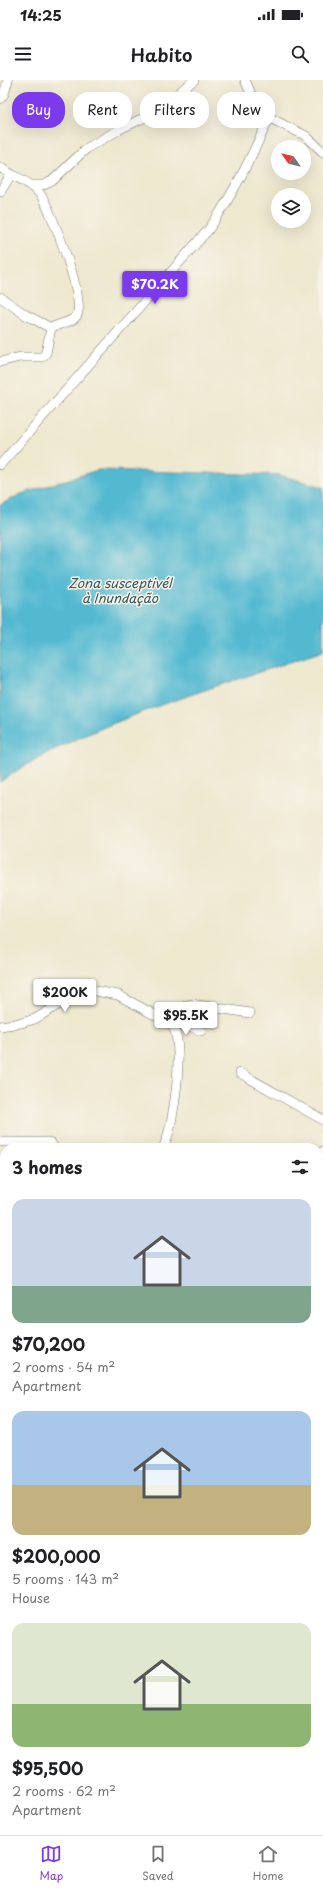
<!DOCTYPE html>
<html lang="en">
<head>
<meta charset="utf-8">
<style>
	:root { --surface:#fff; --page:#f2f2f2; --text:#202124; --muted:#757577; --line:#e0e0e0; --accent:#7c3aed }
	body { margin:0; font-family:"Playpen Sans",sans-serif; background:var(--page); color:var(--text); height:100vh; display:flex; flex-direction:column; font-size:15px; white-space:nowrap }
	* { box-sizing:border-box; margin:0 }
	p { font-size:13px; color:var(--muted) }
	.icon { flex:none; width:22px; height:22px; fill:none; stroke:currentColor; stroke-width:2; stroke-linecap:round; stroke-linejoin:round }
	.map { position:relative; flex:1; overflow:hidden }
	.side { position:absolute; left:0px; top:1063px; width:323px; height:692px; display:flex; flex-direction:column; background:var(--surface); border-radius:16px 16px 0 0; box-shadow:0 4px 16px #0002 }
	.side>* { flex:none }
	.hud { position:absolute; left:12px; top:12px; width:299px; height:36px; display:flex; gap:8px }
	.needle { width:26px; rotate:304deg }
	.fabs { position:absolute; left:271px; top:60px; display:grid; gap:8px }
	.fabs a { display:grid; place-items:center; width:40px; height:40px; border-radius:50%; background:var(--surface); box-shadow:0 4px 16px #0002; font-size:20px }
	.price { position:absolute; translate:-50% -34px; padding:0 9px; border-radius:4px; background:#fff; color:#222; font-size:13px; line-height:26px; filter:drop-shadow(0 1px 2px #0008) }
	.price::after { content:''; position:absolute; left:50%; top:24px; width:12px; height:9px; margin-left:-6px; background:inherit; clip-path:polygon(0 0,100% 0,50% 100%) }
	.price.selected { background:var(--accent); color:#fff }
	ul { padding:0; list-style:none }
	li { display:grid; align-content:center; gap:8px; height:212px; padding:0 12px }
	li span { display:grid; place-items:center; height:124px; border-radius:12px; color:#555 }
	li>.icon { margin-inline-start:auto }
	span .icon { width:72px; height:72px; fill:#fffc; stroke-width:1 }
	li b { font-size:17px }
	h2 { display:flex; justify-content:space-between; align-items:center; height:48px; padding:0 12px; font-size:17px }
	.pill { padding:0 14px; border-radius:16px; background:var(--surface); box-shadow:0 4px 16px #0002; font-size:14px; line-height:36px }
	.pill.selected { background:var(--accent); color:#fff }
	.status { display:flex; justify-content:space-between; align-items:center; height:28px; padding:0 20px; background:var(--surface); direction:ltr }
	.status svg { height:11px; fill:currentColor }
	header { display:flex; justify-content:space-between; align-items:center; height:52px; padding:0 12px; background:var(--surface); font-size:18px; font-weight:600 }
	.tabs { display:flex; justify-content:space-around; align-items:center; height:56px; border-top:1px solid var(--line); background:var(--surface); font-size:11px; color:var(--muted) }
	.tabs a { display:grid; justify-items:center; gap:2px }
	.tabs .selected { color:var(--accent) }
	.map>svg:first-child { display:block }
	.park { fill:url(#park-tufts); stroke:#5c8667 }
	.water { fill:#53b9d1; stroke:#3f727e }
	.lines { fill:none; stroke-linecap:round; stroke-linejoin:round }
	.minor-casing { stroke:#6f6d64; stroke-width:10 }
	.major-casing { stroke:#6f6d64; stroke-width:12 }
	.minor { stroke:#fff; stroke-width:9 }
	.major { stroke:#f9bc8a; stroke-width:11 }
	.labels { text-anchor:middle; stroke-width:3; stroke-linejoin:round; paint-order:stroke }
	.water-label { font-size:13px; font-style:italic; fill:#37565d; stroke:#f7f3e8 }
</style>
</head>
<body>
<div class="status"><b>14:25</b><svg viewBox="0 0 49 12"><path d="M0 12V9h3v3zM5 12V6h3v6zM10 12V3h3v9zM15 12V0h3v12zM26 1h20v11H26zM47 4h2v5h-2z"/></svg></div>
<header><svg class="icon" aria-label="menu" viewBox="0 0 24 24"><path d="M4 6h16M4 12h16M4 18h16"/></svg>Habito<svg class="icon" aria-label="search" viewBox="0 0 24 24"><circle cx="10" cy="10" r="6"/><path d="M15 15l6 6"/></svg></header>
<div class="map">
<svg width="323" height="1755" viewBox="0 0 323 1755">
	<defs>
		<pattern id="park-tufts" width="24" height="20" patternUnits="userSpaceOnUse"><rect width="24" height="20" fill="#8ce1a3"/><path d="M3 7l-1-3M5 7V3M7 7l1-3M15 17l-1-3M17 17v-4M19 17l1-3" fill="none" stroke="#79c18c"/></pattern>
	</defs>
	<rect width="100%" height="100%" fill="#f7f3e8"/>
	<filter id="ink" filterUnits="userSpaceOnUse"><feTurbulence type="fractalNoise" baseFrequency=".025" numOctaves="2"/><feDisplacementMap in="SourceGraphic" scale="8" xChannelSelector="R" yChannelSelector="G"/><feConvolveMatrix kernelMatrix="1 2 1 2 8 2 1 2 1" color-interpolation-filters="sRGB"/></filter>
	<filter id="wash" filterUnits="userSpaceOnUse"><feTurbulence type="fractalNoise" baseFrequency=".012" numOctaves="4" result="noise"/><feDisplacementMap in="SourceGraphic" scale="16" xChannelSelector="R" yChannelSelector="G"/><feGaussianBlur stdDeviation="0.9" result="paint"/><feColorMatrix in="noise" values="0 0 0 0 0 0 0 0 0 0 0 0 0 0 0 0 0 1.4 0 .05"/><feComposite in="paint" operator="in"/></filter>
	<g filter="url(#wash)">
		<rect width="100%" height="100%" fill="#eee8cf"/>
		<polygon class="park" points="323,1096 323,1236 318,1236 318,1114"/>
		<path class="water" d="M 98,390 L 279,395 L 323,407 L 323,571 C 249,596 174,618 102,648 C 67,663 31,679 0,702 L 0,425 L 21,414 Z"/>
	</g>
	<g filter="url(#ink)">
		<g class="lines">
			<g class="minor-casing">
				<g id="minor">
					<polyline points="245,0 255,23 266,36 306,56 323,72"/>
					<polyline points="0,19 4,14 8,0"/>
					<path d="M 0,87 C 13,97 30,101 40,114 C 51,129 86,220 77,235 C 73,243 59,243 51,248 L 46,273 L 42,277 L 20,277 L 0,282"/>
					<polyline points="32,105 44,105 52,101 87,68 120,49 156,32 194,0"/>
					<polyline points="0,112 11,95"/>
					<polyline points="0,217 26,235 51,248"/>
					<path d="M 0,385 L 209,149 C 234,113 251,78 269,38"/>
					<polyline points="180,942 201,951"/>
					<path d="M 0,946 L 21,943 L 35,939 L 84,909 L 118,915 L 171,944 C 186,959 174,1049 163,1068"/>
					<polyline points="175,948 180,942 187,925 191,924 250,933"/>
					<polyline points="240,993 323,1040"/>
					<polyline points="2,1062 46,1062 51,1063 54,1068"/>
					<polyline points="318,1086 323,1071"/>
					<polyline points="0,1120 5,1120"/>
					<polyline points="0,1174 5,1174"/>
					<polyline points="318,1391 323,1382"/>
					<polyline points="318,1410 323,1412"/>
					<polyline points="0,1458 5,1450"/>
					<polyline points="318,1494 323,1494"/>
					<polyline points="318,1694 323,1696"/>
					<polyline points="30,1755 36,1750"/>
					<polyline points="78,1755 82,1750"/>
				</g>
			</g>
			<g class="major-casing">
				<g id="major">
					<polyline points="318,1252 323,1252"/>
					<polyline points="0,1253 5,1253"/>
				</g>
			</g>
			<use href="#minor" class="minor"/>
			<use href="#major" class="major"/>
		</g>
	</g>
	<g class="labels">
		<g class="water-label">
			<text x="120" y="508">Zona susceptivél<tspan x="120" dy="15">à Inundação</tspan></text>
		</g>
	</g>
</svg>
<div class="fabs">
<a><svg class="needle" viewBox="-14 -14 28 28"><path d="M0-13l5 13h-10z" fill="#e53935"/><path d="M0 13l5-13h-10z" fill="#757577"/></svg></a>
<a><svg class="icon" aria-label="layers" viewBox="0 0 24 24"><path d="M12 4l9 5-9 5-9-5zM3 14l9 5 9-5"/></svg></a>
</div>
<b class="price selected" style="left:155px;top:225px">$70.2K</b>
<b class="price" style="left:65px;top:933px">$200K</b>
<b class="price" style="left:186px;top:956px">$95.5K</b>
<div class="hud">
<a class="pill selected">Buy</a>
<a class="pill">Rent</a>
<a class="pill">Filters</a>
<a class="pill">New</a>
</div>
<section class="side">
<h2>3 homes<svg class="icon" aria-label="filters" viewBox="0 0 24 24"><path d="M4 7h16M4 17h16"/><circle cx="9" cy="7" r="2"/><circle cx="15" cy="17" r="2"/></svg></h2>
<ul>
<li><span style="background:linear-gradient(#c9d6e8 70%,#7fa58c 0)"><svg class="icon" aria-label="home" viewBox="0 0 24 24"><path d="M3 11l9-7 9 7M6 9v11h12V9"/></svg></span><div><b>$70,200</b><p>2 rooms · 54 m²</p><p>Apartment</p></div></li>
<li><span style="background:linear-gradient(#a9c7e8 60%,#c2b280 0)"><svg class="icon" aria-label="home" viewBox="0 0 24 24"><path d="M3 11l9-7 9 7M6 9v11h12V9"/></svg></span><div><b>$200,000</b><p>5 rooms · 143 m²</p><p>House</p></div></li>
<li><span style="background:linear-gradient(#dfe7d0 65%,#8fb573 0)"><svg class="icon" aria-label="home" viewBox="0 0 24 24"><path d="M3 11l9-7 9 7M6 9v11h12V9"/></svg></span><div><b>$95,500</b><p>2 rooms · 62 m²</p><p>Apartment</p></div></li>
</ul>
</section>
</div>
<nav class="tabs">
<a class="selected"><svg class="icon" aria-label="map" viewBox="0 0 24 24"><path d="M3 6l6-2 6 2 6-2v14l-6 2-6-2-6 2zM9 4v14M15 6v14"/></svg>Map</a>
<a><svg class="icon" aria-label="saved" viewBox="0 0 24 24"><path d="M7 4h10v16l-5-4-5 4z"/></svg>Saved</a>
<a><svg class="icon" aria-label="home" viewBox="0 0 24 24"><path d="M3 11l9-7 9 7M6 9v11h12V9"/></svg>Home</a>
</nav>
</body>
</html>
